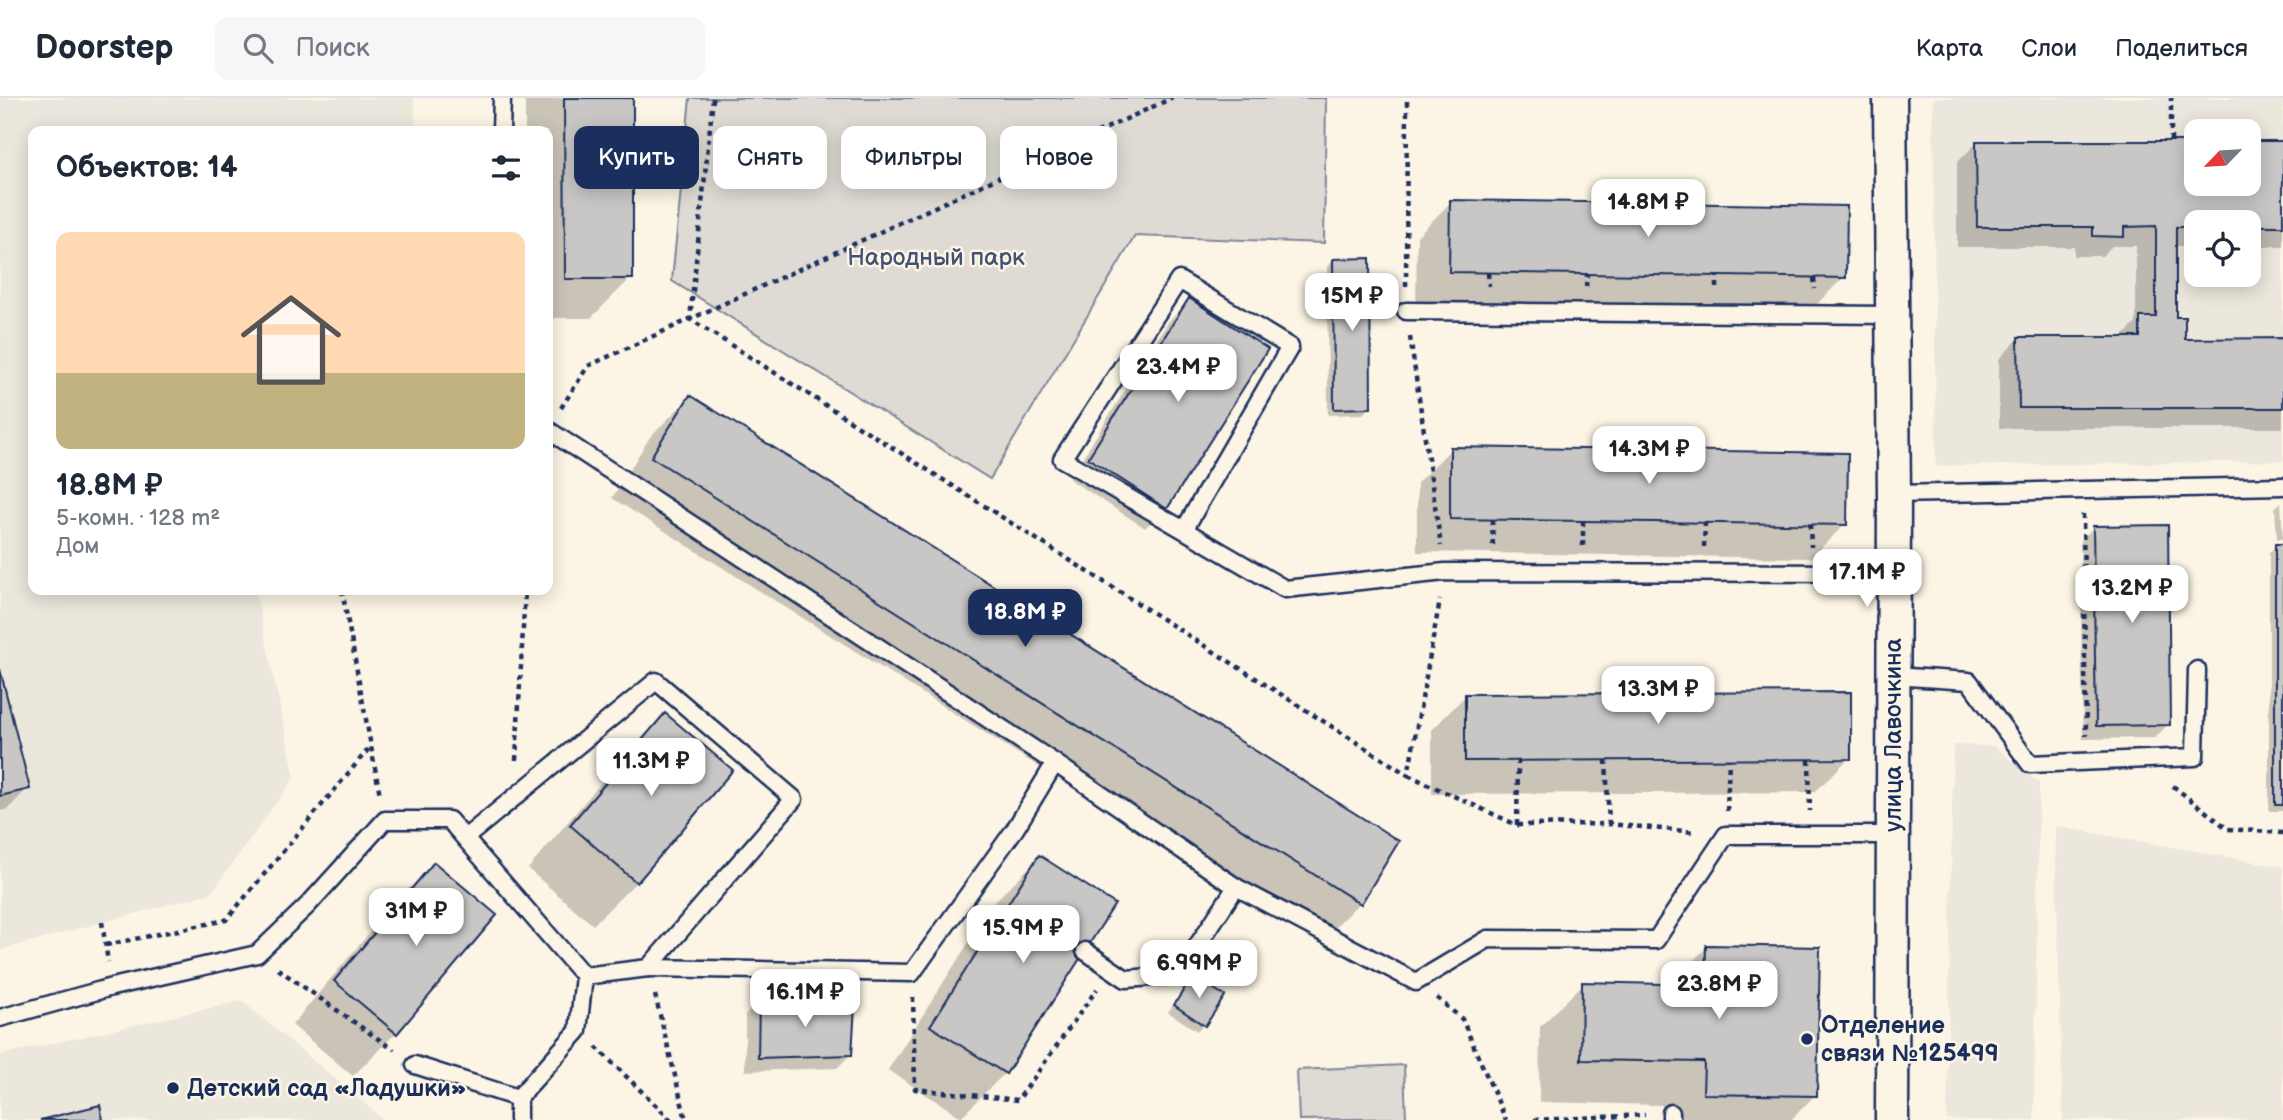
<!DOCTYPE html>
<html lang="ru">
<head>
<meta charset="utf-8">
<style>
	:root { --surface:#fff; --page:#f6f6f7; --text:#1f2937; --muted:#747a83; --line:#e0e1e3; --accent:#1b2f5e }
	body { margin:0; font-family:"Balsamiq Sans",sans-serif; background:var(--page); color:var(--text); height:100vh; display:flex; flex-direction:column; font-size:26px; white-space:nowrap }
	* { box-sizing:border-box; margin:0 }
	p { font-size:23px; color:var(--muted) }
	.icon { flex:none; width:38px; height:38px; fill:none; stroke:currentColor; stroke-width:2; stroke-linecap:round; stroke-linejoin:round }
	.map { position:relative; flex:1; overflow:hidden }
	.sheet { position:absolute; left:28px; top:28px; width:525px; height:469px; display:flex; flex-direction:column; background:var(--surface); border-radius:14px; box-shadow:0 4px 18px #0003 }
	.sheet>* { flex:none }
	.hud { position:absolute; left:574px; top:28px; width:665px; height:63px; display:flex; gap:14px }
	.needle { width:46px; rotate:245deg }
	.controls { position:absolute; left:2184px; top:21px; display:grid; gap:14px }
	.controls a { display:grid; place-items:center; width:77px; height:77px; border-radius:14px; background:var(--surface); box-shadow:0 4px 18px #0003; font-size:35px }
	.price { position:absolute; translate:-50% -60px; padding:0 16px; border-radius:14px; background:#fff; color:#222; font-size:23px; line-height:46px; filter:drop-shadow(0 2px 4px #0008) }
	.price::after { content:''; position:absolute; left:50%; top:42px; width:21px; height:16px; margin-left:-10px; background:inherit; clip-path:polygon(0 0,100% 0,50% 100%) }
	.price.current { background:var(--accent); color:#fff }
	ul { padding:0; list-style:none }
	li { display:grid; align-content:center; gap:14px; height:371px; padding:0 28px }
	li+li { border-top:2px solid var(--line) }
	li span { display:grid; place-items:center; height:217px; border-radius:14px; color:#555 }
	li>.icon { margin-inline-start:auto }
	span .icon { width:126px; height:126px; fill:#fffc; stroke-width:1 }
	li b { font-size:30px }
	h2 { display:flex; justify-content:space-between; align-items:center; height:84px; padding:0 28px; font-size:30px }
	.pill { padding:0 24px; border-radius:14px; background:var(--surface); box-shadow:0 4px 18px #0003; font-size:24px; line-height:63px }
	.pill.current { background:var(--accent); color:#fff }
	header { display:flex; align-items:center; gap:42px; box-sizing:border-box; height:98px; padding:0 35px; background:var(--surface); border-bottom:2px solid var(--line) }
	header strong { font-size:33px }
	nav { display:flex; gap:38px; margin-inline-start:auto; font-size:24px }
	.search { width:490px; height:63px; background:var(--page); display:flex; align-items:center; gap:18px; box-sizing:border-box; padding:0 24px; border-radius:14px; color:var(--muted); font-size:26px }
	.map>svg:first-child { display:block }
	.built { fill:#ece7dc; fill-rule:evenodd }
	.green { fill:#dfdbd4; stroke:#7d8599; stroke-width:2 }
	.shadow { fill:#0003 }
	.building { fill:#c8c7c6; stroke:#1b2f5e; stroke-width:2 }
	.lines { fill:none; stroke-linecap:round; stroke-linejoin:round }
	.lane-casing { stroke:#1b2f5e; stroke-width:21 }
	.street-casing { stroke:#1b2f5e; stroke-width:37 }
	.path { stroke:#1b2f5e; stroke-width:4.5; stroke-dasharray:5 5; stroke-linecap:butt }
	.lane { stroke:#fcf5e5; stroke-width:16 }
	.street { stroke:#fcf5e5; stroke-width:32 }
	.poi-dot { fill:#1b2f5e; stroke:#fcf5e5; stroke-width:2.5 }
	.labels { text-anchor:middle; stroke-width:5; stroke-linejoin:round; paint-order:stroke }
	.park-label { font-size:24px; fill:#425176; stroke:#fcf5e5 }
	.street-label { font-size:24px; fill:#1b2f5e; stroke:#fcf5e5 }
	.poi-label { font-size:24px; font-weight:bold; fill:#1b2f5e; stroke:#fcf5e5; text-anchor:start }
</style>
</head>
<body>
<header>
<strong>Doorstep</strong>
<div class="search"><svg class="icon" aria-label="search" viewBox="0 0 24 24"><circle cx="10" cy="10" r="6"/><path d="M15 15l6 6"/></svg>Поиск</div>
<nav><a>Карта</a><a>Слои</a><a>Поделиться</a></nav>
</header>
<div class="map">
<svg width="2283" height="1022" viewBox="0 0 2283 1022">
	<rect width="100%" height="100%" fill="#fcf5e5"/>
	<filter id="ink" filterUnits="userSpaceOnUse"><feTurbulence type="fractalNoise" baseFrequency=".0143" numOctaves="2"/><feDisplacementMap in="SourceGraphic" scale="14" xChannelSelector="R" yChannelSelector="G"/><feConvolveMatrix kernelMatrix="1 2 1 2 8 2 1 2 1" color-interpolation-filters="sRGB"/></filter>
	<g filter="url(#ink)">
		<g class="built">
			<polygon points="0,0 414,0 416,33 33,33 33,492 255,492 295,679 211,795 0,852"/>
			<path d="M 1933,0 L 2283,0 L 2283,363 L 1936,368 ZM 2196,33 L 2249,33 L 2249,86 L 2196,86 ZM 2196,124 L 2249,124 L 2249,177 L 2196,177 Z"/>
			<polygon points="1953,647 1994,648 2039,685 2034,1022 1947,1022"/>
			<polygon points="2055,728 2283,769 2283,1022 2063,1022"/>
			<polygon points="242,903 384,1022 0,1022 0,957"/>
		</g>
		<g class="green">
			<polygon points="690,0 1326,0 1324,145 1135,138 990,381 672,183"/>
			<polygon points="1404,967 1406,1020 1299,1022 1297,972"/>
		</g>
		<g class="shadow">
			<polygon points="525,0 631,0 631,180 591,220 548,220 548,33 525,33"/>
			<polygon points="1977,44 2196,44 2196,86 2249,86 2249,44 2283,44 2283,148 2249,148 2249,124 2196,124 2196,158 2189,158 2189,148 2174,148 2174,221 2183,242 2283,242 2283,330 1999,330 1999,261 2019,240 2121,240 2136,225 2136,148 2112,148 2102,158 2074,158 2074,149 1957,149 1957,65"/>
			<polygon points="1451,104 1844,179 1810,213 1416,207 1417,138"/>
			<polygon points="1334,162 1369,310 1363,316 1328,317 1327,169"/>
			<polygon points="1189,203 1166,410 1145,430 1069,381 1169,223"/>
			<polygon points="690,299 1359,805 1319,845 612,400 650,339"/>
			<polygon points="1451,351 1845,426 1811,460 1417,454 1417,385"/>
			<polygon points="2281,404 2283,441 2277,441 2275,410"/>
			<polygon points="2094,429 2168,626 2155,640 2083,641 2080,443"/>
			<polygon points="2276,448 2283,448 2283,713 2269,713 2269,455"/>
			<polygon points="0,578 28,690 8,711 0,713"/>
			<polygon points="1465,598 1849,660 1815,694 1432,696 1432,632"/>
			<polygon points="665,617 731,673 636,784 593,827 528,771 622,660"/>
			<polygon points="1039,760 1112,806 1005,975 961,1019 888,972 995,803"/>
			<polygon points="434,766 396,935 353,978 292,927 391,809"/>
			<polygon points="1707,849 1815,997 1791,1022 1662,1022 1662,1007 1539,1004 1540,929 1583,886 1668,888"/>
			<polygon points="1194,880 1203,927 1197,933 1168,914"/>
			<polygon points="759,904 851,956 837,970 745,973 745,917"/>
		</g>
		<g class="building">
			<polygon points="564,0 633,0 633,181 565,181"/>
			<polygon points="1976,43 2196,43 2196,86 2249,86 2249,43 2283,43 2283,128 2249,128 2249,124 2196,124 2196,129 2176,129 2176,219 2185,219 2185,241 2283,240 2283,310 2019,310 2018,239 2140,239 2140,219 2156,219 2156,128 2124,129 2124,139 2093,138 2093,129 1977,129"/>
			<polygon points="1450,102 1847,108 1846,180 1449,174"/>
			<polygon points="1370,160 1371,310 1334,311 1333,161"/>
			<polygon points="1189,200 1268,251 1167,411 1088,360"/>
			<polygon points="690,297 1399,743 1361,806 651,359"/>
			<polygon points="1450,349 1848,355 1847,427 1450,421"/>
			<polygon points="2168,427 2170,627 2096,628 2093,428"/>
			<rect x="2275" y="446" width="8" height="261"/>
			<polygon points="0,571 30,691 0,698"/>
			<polygon points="1851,594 1851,661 1465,663 1465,596"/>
			<polygon points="665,615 733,672 637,785 570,727"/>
			<polygon points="1039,757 1115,806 1006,976 930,928"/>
			<polygon points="434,764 497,817 397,936 334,883"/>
			<polygon points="1706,847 1820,849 1817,998 1703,996 1704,964 1581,962 1582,884 1705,887"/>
			<polygon points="1193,877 1225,898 1205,928 1174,907"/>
			<polygon points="759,902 855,907 852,957 758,960"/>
			<polygon points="100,1007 103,1022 40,1022"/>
		</g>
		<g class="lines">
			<g class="lane-casing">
				<g id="lane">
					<polyline points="501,33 502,0"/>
					<polyline points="1406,213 1892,217"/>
					<polyline points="548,332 1055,665 1236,789 1416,884 1488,841 1656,842 1726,737 1893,737"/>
					<polyline points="1894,396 2283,388"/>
					<polyline points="1184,432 1290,249 1179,182 1062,361 1285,491 1445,474 1893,475"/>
					<polyline points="1893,578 1969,583 2030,666 2195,659 2197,572"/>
					<polyline points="465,740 656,583 794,701 648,870 584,878"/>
					<polyline points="1085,853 1126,881 1178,877 1236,789"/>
					<polyline points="648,870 912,875 1015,731 1055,665"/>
					<polyline points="0,920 112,889 257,856 308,807 385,722 449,722 584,878 578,933 518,1000 518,1022"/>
					<polyline points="415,967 518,1000"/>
					<polyline points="1671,1022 1671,1015"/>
				</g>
			</g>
			<g class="street-casing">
				<polyline id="street" points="1890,0 1894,396 1892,1022"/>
			</g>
			<g class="path">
				<polyline points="713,0 690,221 1408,677 1440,502"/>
				<polyline points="2171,43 2171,0"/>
				<polyline points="1488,175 1489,188"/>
				<polyline points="1814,180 1815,191"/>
				<polyline points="1406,188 1407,0"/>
				<polyline points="1586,189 1587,176"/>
				<polyline points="1717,190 1717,178"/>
				<polyline points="1410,239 1441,448"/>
				<polyline points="561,310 588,268 1172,0"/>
				<polyline points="2083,416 2086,638"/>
				<polyline points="1492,422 1493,448"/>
				<polyline points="1583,423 1583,449"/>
				<polyline points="1810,426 1811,449"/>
				<polyline points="1704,449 1705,425"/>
				<polyline points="342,492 380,697"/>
				<polyline points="1809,661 1810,713"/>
				<polyline points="516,662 525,492"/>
				<polyline points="1606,662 1609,726"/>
				<polyline points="1408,677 1517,727 1609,726 1695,734"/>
				<polyline points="2173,688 2228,731 2283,735"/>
				<polyline points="1727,713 1729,661"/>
				<polyline points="1517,727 1518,662"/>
				<polyline points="102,824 108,864"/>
				<polyline points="106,847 226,822 371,648"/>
				<polyline points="278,871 394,952"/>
				<polyline points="655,897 686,1022"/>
				<polyline points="913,899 915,991 1018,1002 1097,891"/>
				<polyline points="1437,900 1462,921 1506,1022"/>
				<polyline points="596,949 671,1022"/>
				<polyline points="1534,1022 1645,1017"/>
			</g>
			<use href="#lane" class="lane"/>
			<use href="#street" class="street"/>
		</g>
	</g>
	<g class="poi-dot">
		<circle cx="1807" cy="941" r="7"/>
		<circle cx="173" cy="990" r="7"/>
	</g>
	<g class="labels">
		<g class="park-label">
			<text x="936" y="167">Народный парк</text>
		</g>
		<g class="street-label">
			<text transform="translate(1893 637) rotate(-90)" y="8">улица Лавочкина</text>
		</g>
		<g class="poi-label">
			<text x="1821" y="935">Отделение<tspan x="1821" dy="28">связи №125499</tspan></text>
			<text x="187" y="998">Детский сад «Ладушки»</text>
		</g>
	</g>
</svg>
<div class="controls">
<a><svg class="needle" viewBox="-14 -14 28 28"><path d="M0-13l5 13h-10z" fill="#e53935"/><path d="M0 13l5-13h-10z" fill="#747a83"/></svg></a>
<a><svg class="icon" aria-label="locate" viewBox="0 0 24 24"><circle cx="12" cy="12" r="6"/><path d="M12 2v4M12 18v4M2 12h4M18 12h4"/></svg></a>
</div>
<b class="price" style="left:1648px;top:141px">14.8M ₽</b>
<b class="price" style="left:1352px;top:235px">15M ₽</b>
<b class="price" style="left:1178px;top:306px">23.4M ₽</b>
<b class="price" style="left:1649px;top:388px">14.3M ₽</b>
<b class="price" style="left:1867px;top:511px">17.1M ₽</b>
<b class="price" style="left:2132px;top:527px">13.2M ₽</b>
<b class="price current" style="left:1025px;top:551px">18.8M ₽</b>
<b class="price" style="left:1658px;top:628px">13.3M ₽</b>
<b class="price" style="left:651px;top:700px">11.3M ₽</b>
<b class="price" style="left:416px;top:850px">31M ₽</b>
<b class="price" style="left:1023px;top:867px">15.9M ₽</b>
<b class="price" style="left:1199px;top:902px">6.99M ₽</b>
<b class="price" style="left:1719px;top:923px">23.8M ₽</b>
<b class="price" style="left:805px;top:931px">16.1M ₽</b>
<div class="hud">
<a class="pill current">Купить</a>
<a class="pill">Снять</a>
<a class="pill">Фильтры</a>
<a class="pill">Новое</a>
</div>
<section class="sheet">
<h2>Объектов: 14<svg class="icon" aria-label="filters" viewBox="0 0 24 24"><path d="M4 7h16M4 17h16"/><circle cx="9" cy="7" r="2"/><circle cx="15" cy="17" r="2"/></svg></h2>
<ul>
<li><span style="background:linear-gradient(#ffd9b3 65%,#c2b280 0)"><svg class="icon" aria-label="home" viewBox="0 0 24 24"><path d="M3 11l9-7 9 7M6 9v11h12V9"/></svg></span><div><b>18.8M ₽</b><p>5-комн. · 128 m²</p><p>Дом</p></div></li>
</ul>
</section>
</div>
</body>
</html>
